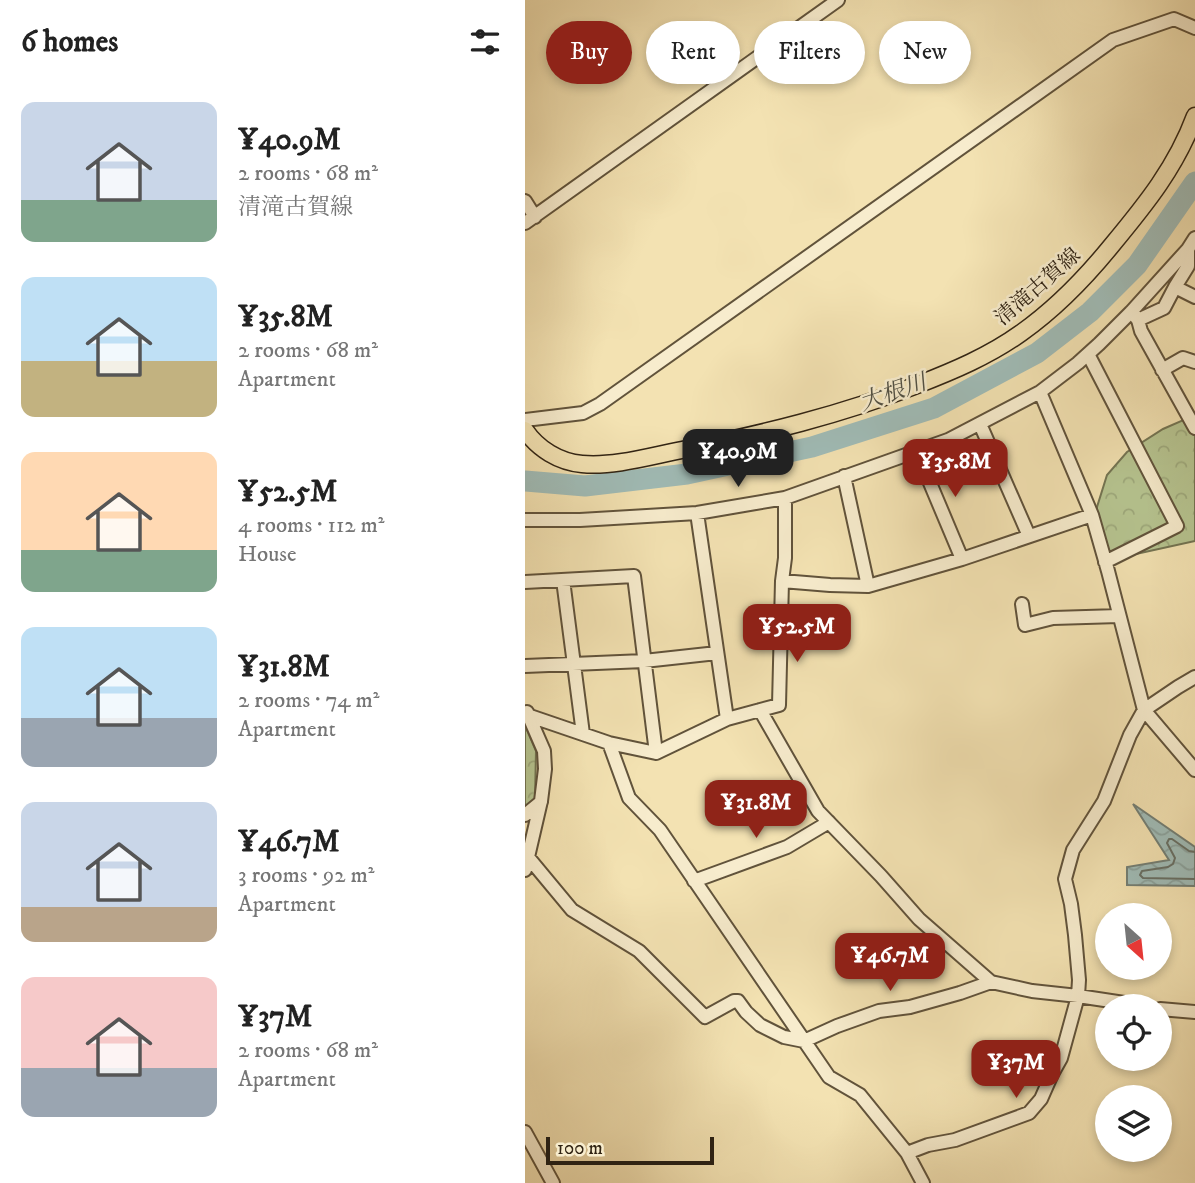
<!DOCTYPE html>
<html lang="en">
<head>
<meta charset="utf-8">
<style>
  body { margin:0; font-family:"IM FELL DW Pica","Noto Serif JP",serif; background:#f2f2f2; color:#222; height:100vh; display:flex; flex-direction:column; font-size:26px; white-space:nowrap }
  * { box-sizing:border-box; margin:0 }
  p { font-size:23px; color:#767676 }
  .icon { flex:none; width:38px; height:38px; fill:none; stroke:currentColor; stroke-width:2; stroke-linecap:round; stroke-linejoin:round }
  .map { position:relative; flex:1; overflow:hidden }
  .panel { display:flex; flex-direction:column; background:#fff; width:525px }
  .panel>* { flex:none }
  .hud { position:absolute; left:21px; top:21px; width:542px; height:63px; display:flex; gap:14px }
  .needle { width:46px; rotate:153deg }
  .fabs { position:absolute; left:570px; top:903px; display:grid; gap:14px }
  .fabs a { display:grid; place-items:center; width:77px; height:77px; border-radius:50%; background:#fff; box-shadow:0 4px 10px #0003; font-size:35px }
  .scale { position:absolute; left:21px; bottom:18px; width:168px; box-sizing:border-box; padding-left:7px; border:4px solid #302313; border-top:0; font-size:19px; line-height:24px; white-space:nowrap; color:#302313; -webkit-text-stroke:5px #f7eccd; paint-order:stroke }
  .price { position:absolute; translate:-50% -60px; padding:0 16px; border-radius:14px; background:#8f2418; color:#fff; font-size:23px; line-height:46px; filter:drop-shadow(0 2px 4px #0008) }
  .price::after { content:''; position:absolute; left:50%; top:42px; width:21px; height:16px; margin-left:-10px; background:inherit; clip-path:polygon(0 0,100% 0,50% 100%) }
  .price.active { background:#222; color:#fff }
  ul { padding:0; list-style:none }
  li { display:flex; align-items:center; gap:21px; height:175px; padding:0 21px }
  li span { display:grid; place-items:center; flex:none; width:196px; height:140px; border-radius:14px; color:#555 }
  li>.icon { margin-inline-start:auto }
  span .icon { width:84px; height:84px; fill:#fffc; stroke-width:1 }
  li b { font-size:30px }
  h2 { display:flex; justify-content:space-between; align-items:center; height:84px; padding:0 21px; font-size:30px }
  .tag { padding:0 24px; border-radius:32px; background:#fff; box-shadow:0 4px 10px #0003; font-size:24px; line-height:63px }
  .tag.active { background:#8f2418; color:#fff }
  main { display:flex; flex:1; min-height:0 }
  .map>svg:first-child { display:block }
  .forest { fill:url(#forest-crowns); stroke:#737452; stroke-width:2 }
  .water { fill:url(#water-waves); stroke:#737f75; stroke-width:2 }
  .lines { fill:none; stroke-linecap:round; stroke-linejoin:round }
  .shore { stroke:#687065; stroke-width:2 }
  .river { stroke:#a0bcb7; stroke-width:21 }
  .minor-casing { stroke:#61533b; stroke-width:16 }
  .major-casing { stroke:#302313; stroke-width:19 }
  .minor { stroke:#f7eccd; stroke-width:12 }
  .major { stroke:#f3e2b2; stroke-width:16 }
  .labels { text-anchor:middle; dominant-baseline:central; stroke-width:5; stroke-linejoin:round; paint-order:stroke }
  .street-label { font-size:21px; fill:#302313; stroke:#f7eccd }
  .water-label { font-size:23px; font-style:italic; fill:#525144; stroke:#f7eccd }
</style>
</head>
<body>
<main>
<section class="panel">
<h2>6 homes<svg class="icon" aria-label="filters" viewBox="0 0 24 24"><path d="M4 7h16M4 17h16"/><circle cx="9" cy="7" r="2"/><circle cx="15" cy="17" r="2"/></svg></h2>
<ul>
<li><span style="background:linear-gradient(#c9d6e8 70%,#7fa58c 0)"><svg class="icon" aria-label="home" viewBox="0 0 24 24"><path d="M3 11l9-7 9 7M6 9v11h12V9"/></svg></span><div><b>¥40.9M</b><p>2 rooms · 68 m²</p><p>清滝古賀線</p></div></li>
<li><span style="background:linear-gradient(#bfe0f5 60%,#c2b280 0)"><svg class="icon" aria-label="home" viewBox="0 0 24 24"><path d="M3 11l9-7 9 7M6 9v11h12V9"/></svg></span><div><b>¥35.8M</b><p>2 rooms · 68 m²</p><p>Apartment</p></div></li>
<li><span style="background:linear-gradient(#ffd9b3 70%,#7fa58c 0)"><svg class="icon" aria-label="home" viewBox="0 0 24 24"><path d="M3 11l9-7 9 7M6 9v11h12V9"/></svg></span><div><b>¥52.5M</b><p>4 rooms · 112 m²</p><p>House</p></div></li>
<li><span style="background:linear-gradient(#bfe0f5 65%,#9aa5b1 0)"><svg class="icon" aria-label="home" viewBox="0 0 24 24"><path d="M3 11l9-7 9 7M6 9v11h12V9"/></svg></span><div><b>¥31.8M</b><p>2 rooms · 74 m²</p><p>Apartment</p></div></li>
<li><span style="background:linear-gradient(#c9d6e8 75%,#b9a48a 0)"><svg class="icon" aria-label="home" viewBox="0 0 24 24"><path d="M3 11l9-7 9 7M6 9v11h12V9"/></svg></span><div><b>¥46.7M</b><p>3 rooms · 92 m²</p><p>Apartment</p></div></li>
<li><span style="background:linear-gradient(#f6c9c9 65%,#9aa5b1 0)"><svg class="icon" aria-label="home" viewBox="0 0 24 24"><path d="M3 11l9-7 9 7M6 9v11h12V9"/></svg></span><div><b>¥37M</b><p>2 rooms · 68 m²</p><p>Apartment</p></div></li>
</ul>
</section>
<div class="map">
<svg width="670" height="1183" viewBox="0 0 670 1183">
  <defs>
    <pattern id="forest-crowns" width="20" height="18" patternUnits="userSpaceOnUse" patternTransform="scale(1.75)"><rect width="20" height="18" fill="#b6c490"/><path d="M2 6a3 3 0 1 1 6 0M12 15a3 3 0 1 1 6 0" fill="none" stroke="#9da87b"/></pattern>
    <pattern id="water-waves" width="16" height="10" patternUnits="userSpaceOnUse" patternTransform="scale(1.75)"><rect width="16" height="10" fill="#a0bcb7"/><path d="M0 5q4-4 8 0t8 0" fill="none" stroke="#8aa19c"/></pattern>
  </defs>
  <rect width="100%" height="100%" fill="#f3e2b2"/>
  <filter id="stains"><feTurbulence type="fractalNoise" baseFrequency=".00286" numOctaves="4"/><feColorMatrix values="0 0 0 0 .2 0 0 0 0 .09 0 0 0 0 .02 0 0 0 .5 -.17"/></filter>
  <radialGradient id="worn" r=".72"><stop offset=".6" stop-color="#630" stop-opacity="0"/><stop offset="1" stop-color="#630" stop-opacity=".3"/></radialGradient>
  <path class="forest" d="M 670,415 L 670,541 L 602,556 L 581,553 L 570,528 L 572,507 L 582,475 L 602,452 L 638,429 Z
    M 0,729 L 2,730 L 11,751 L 10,799 L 0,808 Z"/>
  <path class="water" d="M 608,804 L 670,847 L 670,886 L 602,885 L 602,867 L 644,860 Z"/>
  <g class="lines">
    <path class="shore" d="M 670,852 L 664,851 L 647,839 L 644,839 L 642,843 L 650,858 L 648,864 L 643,867 L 617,871 L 615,875 L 618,878 L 670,879"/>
    <path class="river" d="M 0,481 L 60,486 L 162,474 L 287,447 L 409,408 L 512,353 L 565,312 L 612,265 L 670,182"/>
    <g class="minor-casing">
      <path id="minor" d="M 0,201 L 10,217
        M 0,223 L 313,0
        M 650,287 L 663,266 L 663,249
        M 609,315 L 613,320 L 639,308 L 650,287 L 670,297
        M 613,320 L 616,331 L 670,428
        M 563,354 L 652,526 L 580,562
        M 637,370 L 658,358 L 670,362
        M 515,392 L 567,515 L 583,571 L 619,710 L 670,770
        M 0,420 L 58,413 L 75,404 L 588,40 L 649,19 L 670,28
        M 455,424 L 504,536
        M 392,452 L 437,559
        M 319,476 L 343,586
        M 172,513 L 202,719
        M 0,520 L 55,520 L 172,513 L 260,498 L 423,440 L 515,392 L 553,363 L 574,344 L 606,312 L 663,249 L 670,238
        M 38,580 L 58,734
        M 257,581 L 305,585 L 343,586 L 437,559 L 567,515
        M 0,582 L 109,576 L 131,753
        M 497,604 L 500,625 L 528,618 L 594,616
        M 0,666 L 119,661 L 192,653
        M 235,710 L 293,811 L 356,876 L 394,919 L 466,982 L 507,991 L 553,996 L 619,1006
        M 5,716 L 84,743 L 131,753 L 202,719 L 254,705 L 257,581 L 260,558 L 260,498
        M 84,743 L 104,798 L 135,830 L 304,1077 L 335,1095 L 382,1153 L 398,1183
        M 0,815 L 16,802
        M 3,857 L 47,910 L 114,951 L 180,1017 L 209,1001 L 213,1001 L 221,1012 L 235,1025 L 259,1037 L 279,1041 L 312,1026 L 354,1011 L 385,1007 L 435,993 L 466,982
        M 0,870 L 16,801 L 20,769 L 19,751 L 2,712
        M 169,881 L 262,847 L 304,822
        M 635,1009 L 670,1012
        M 0,1132 L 28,1183
        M 382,1153 L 403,1145 L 430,1140 L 504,1113 L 516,1099 L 527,1074 L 536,1058 L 553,996 L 554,980 L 550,935 L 546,904 L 540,879 L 548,850 L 579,801 L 605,735 L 619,710 L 653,687 L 670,677"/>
    </g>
    <g class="major-casing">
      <path id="major" d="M 0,430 C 13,449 34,462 57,464 C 89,467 126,456 157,450 C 237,434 316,415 392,385 C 428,371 464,356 496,333 C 530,309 561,277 587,245 C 621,204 651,167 670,116"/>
    </g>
    <use href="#minor" class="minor"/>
    <use href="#major" class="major"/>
  </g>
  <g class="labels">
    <g class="street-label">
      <text transform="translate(513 287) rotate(-41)">清滝古賀線</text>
    </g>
    <g class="water-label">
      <text transform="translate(368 393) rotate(-19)">大根川</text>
    </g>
  </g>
  <rect width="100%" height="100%" filter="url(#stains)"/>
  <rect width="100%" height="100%" fill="url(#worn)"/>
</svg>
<div class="fabs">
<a><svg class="needle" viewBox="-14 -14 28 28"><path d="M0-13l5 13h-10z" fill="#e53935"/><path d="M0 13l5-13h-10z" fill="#767676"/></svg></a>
<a><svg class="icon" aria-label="locate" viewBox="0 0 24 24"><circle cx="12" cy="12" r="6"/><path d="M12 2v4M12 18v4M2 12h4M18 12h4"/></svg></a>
<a><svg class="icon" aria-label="layers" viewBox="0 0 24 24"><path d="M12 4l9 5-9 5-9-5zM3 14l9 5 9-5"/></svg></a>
</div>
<div class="scale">100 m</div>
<b class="price active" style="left:213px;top:489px">¥40.9M</b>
<b class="price" style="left:430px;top:499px">¥35.8M</b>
<b class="price" style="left:272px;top:664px">¥52.5M</b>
<b class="price" style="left:231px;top:840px">¥31.8M</b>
<b class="price" style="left:365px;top:993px">¥46.7M</b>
<b class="price" style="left:491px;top:1100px">¥37M</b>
<div class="hud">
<a class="tag active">Buy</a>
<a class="tag">Rent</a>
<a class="tag">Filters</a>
<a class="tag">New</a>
</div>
</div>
</main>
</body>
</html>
